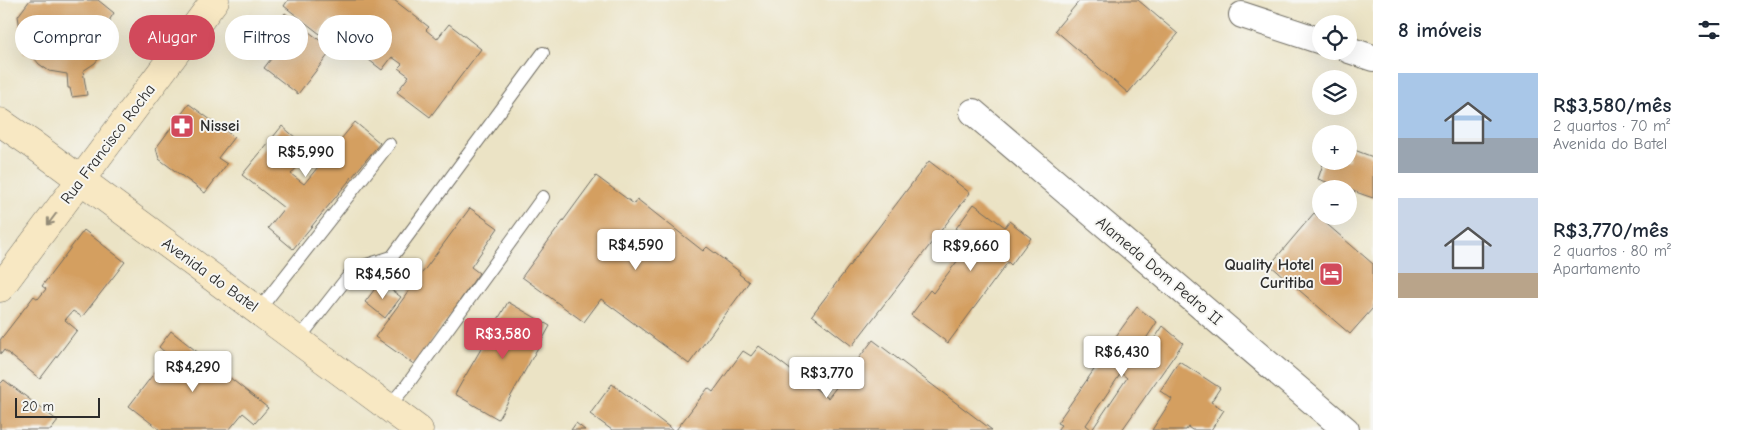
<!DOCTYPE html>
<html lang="pt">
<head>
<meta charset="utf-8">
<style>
  body { margin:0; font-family:"Comic Neue",sans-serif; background:#f2f2f3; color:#1f2937; height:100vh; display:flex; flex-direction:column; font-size:19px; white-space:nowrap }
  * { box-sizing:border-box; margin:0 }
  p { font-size:16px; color:#747a83 }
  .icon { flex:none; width:28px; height:28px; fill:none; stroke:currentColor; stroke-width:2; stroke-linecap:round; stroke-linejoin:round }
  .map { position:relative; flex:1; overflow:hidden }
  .details { display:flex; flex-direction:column; background:#fff; width:375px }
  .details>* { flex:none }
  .banner { position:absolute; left:15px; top:15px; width:475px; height:45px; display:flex; gap:10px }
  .controls { position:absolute; left:1312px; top:15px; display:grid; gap:10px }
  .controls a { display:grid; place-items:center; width:45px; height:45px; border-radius:50%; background:#fff; box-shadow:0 5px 20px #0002; font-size:25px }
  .scale { position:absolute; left:15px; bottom:12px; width:85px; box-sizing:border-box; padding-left:5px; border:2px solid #2b2b2b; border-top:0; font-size:14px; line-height:18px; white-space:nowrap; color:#2b2b2b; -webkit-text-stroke:4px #f6f6f2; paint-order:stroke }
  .price { position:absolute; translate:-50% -42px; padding:0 11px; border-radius:5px; background:#fff; color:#222; font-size:16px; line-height:32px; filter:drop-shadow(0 1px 2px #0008) }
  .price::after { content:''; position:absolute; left:50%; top:30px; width:15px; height:11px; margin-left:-8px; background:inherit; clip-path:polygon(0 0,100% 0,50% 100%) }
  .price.selected { background:#d1495b; color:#fff }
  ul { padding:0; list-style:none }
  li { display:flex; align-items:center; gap:15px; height:125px; padding:0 25px }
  li span { display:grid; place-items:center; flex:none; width:140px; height:100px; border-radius:0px; color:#555 }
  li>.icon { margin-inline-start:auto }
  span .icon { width:60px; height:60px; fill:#fffc; stroke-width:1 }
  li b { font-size:21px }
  h2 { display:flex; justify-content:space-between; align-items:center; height:60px; padding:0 25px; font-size:21px }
  .pill { padding:0 18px; border-radius:22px; background:#fff; box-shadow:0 5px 20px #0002; font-size:18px; line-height:45px }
  .pill.selected { background:#d1495b; color:#fff }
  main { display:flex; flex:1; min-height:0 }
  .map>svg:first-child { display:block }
  .building { fill:#d49f61; fill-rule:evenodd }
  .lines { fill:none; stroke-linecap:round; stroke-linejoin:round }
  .lane-casing { stroke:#6e6b61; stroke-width:14 }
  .street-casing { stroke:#6e6b61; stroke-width:28 }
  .secondary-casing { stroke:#6e6b61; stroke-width:29 }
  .lane { stroke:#fff; stroke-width:12 }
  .street { stroke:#fff; stroke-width:26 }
  .secondary { stroke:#f8e8c3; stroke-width:28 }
  .oneway { stroke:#928a77 }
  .labels { text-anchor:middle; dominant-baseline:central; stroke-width:4; stroke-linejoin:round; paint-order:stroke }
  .poi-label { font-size:16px; font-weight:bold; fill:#2b2b2b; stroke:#f6f6f2; text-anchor:start }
  .street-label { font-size:16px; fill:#2b2b2b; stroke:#f6f6f2 }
</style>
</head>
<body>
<main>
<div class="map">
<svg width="1373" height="430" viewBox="0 0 1373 430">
  <rect width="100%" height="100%" fill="#f6f6f2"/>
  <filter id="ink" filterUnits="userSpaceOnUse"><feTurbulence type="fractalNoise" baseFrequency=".02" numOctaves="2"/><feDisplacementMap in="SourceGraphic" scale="10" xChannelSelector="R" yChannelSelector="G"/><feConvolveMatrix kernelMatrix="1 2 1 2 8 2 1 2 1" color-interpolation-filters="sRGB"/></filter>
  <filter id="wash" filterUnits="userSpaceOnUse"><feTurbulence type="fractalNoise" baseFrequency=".0096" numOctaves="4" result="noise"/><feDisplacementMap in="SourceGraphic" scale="20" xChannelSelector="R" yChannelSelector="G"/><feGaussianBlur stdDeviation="1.12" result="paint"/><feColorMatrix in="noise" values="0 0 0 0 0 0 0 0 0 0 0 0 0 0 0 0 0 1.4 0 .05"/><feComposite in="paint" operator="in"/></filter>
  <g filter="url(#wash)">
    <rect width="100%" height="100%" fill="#ebe3c5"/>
    <g id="blocks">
      <path class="building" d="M 30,0 L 98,0 L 114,13 L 110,19 L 110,36 L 105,51 L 95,63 L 83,71 L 87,95 L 72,97 L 70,88 L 68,88 L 67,74 L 49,71 L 39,64 L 30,53 L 24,54 L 18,16 Z
        M 288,0 L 394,0 L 429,27 L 426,30 L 437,39 L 449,24 L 481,49 L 430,117 L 397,92 L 409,76 L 398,68 L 402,64 L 392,57 L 382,70 L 369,60 L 374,53 L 361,43 L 356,50 L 343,40 L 349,32 L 331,19 L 320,34 L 284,6 Z
        M 1080,0 L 1138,0 L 1178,34 L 1128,93 L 1055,30 Z
        M 285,13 L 332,50 L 298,94 L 264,68 L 274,55 L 261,45 Z
        M 189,104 L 234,137 L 218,158 L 227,164 L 205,193 L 159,159 L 156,148 Z
        M 355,122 L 380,143 L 293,249 L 268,228 L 284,208 L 242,175 L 282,126 L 311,151 L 291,174 L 304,184 Z
        M 1349,148 L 1373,157 L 1373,198 L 1318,179 L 1324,161 L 1349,161 Z
        M 929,161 L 970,193 L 852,346 L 812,315 Z
        M 596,176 L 634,204 L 637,199 L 703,251 L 707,247 L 740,272 L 739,274 L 749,282 L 689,364 L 601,299 L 584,322 L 522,277 Z
        M 974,204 L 1005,227 L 1009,221 L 1031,238 L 1011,265 L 1008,262 L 948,343 L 911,315 L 930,290 L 933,293 L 971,243 L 954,231 Z
        M 470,208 L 498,228 L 471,267 L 479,273 L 415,365 L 375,337 Z
        M 1314,213 L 1373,264 L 1373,308 L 1350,334 L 1270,265 Z
        M 84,230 L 125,262 L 82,317 L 73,311 L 65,320 L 77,330 L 40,379 L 4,350 L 1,354 L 0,352 L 0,340 L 34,296 L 38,299 L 46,289 L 42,286 Z
        M 380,282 L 401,297 L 385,318 L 365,302 Z
        M 508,302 L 550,326 L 498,419 L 455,394 Z
        M 1137,307 L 1157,322 L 1139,349 L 1145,353 L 1163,326 L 1183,343 L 1122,430 L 1057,430 L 1061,425 L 1057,423 L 1107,351 L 1110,353 L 1115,346 L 1111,343 ZM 1121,373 L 1127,378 L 1092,430 L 1086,425 Z
        M 171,331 L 268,408 L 255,423 L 243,413 L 229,430 L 160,430 L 129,406 L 168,355 L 159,347 Z
        M 873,340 L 992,430 L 676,430 L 708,388 L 713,392 L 743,351 L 751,356 L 759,346 L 828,398 Z
        M 1179,361 L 1220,388 L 1211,402 L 1224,410 L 1211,430 L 1192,430 L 1188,427 L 1186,430 L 1152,430 L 1172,399 L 1160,391 Z
        M 4,380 L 58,421 L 51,430 L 0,430 L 0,384 Z
        M 612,384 L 673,430 L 612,430 L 590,414 Z
        M 576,423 L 585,430 L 571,430 Z"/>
    </g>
  </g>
  <g filter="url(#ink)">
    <use href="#blocks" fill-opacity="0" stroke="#6e6b61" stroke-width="1"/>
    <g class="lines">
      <g class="lane-casing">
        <path id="lane" d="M 258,311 L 389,144
          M 298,340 L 354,269 L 392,257 L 543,53
          M 388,407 L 407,385 L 543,197"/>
      </g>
      <g class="street-casing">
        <path id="street" d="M 1242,15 L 1321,41
          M 1349,50 L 1373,58
          M 973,112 L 1346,430"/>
      </g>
      <g class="secondary-casing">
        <path id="secondary" d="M 0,122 L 35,146 L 419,430
          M 0,288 L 215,0"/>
      </g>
      <use href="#lane" class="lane"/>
      <use href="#street" class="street"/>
      <use href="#secondary" class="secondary"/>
    </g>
    <defs><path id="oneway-shaft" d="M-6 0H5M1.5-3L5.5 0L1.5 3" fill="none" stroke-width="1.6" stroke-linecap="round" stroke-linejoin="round" transform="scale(1.25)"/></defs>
    <use class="oneway" href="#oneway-shaft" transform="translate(52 219) rotate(127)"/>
  </g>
  <defs>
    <g id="pharmacy-square" transform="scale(1.25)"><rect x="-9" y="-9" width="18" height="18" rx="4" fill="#d1495b" stroke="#f6f6f2"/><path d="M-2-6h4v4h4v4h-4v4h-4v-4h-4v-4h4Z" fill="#fff"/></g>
    <g id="hotel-square" transform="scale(1.25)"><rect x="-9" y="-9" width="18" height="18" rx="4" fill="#d1495b" stroke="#f6f6f2"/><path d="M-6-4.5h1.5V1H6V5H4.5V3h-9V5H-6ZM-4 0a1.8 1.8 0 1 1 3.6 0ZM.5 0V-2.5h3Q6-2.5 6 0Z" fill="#fff"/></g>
  </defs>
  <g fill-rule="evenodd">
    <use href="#pharmacy-square" x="182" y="126"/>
    <use href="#hotel-square" x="1331" y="274"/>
  </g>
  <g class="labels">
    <g class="poi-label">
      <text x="200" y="126">Nissei</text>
      <text x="1314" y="265" text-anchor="end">Quality Hotel<tspan x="1314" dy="18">Curitiba</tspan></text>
    </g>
    <g class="street-label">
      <text transform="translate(108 144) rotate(-53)">Rua Francisco Rocha</text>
      <text transform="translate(1159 271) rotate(40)">Alameda Dom Pedro II</text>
      <text transform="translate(210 275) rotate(36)">Avenida do Batel</text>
    </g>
  </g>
</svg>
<div class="controls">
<a><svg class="icon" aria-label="locate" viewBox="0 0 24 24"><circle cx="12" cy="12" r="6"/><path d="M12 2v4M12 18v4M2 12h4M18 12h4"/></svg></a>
<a><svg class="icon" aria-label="layers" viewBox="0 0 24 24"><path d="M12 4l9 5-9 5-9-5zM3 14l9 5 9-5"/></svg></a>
<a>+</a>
<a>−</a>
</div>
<div class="scale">20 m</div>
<b class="price" style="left:306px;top:178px">R$5,990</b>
<b class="price" style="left:636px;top:271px">R$4,590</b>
<b class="price" style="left:971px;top:272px">R$9,660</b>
<b class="price" style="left:383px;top:300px">R$4,560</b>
<b class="price selected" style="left:503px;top:360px">R$3,580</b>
<b class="price" style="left:1122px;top:378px">R$6,430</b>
<b class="price" style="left:193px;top:393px">R$4,290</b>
<b class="price" style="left:827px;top:399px">R$3,770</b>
<div class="banner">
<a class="pill">Comprar</a>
<a class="pill selected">Alugar</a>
<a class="pill">Filtros</a>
<a class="pill">Novo</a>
</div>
</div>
<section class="details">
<h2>8 imóveis<svg class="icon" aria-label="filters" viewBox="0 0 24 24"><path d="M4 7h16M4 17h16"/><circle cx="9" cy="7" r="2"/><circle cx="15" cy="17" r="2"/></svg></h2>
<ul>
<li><span style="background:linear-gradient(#a9c7e8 65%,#9aa5b1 0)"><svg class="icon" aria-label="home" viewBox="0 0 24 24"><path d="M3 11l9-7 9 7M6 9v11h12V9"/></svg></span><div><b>R$3,580/mês</b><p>2 quartos · 70 m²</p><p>Avenida do Batel</p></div></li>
<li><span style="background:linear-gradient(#c9d6e8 75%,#b9a48a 0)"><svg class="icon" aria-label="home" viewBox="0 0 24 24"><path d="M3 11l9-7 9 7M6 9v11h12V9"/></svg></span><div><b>R$3,770/mês</b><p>2 quartos · 80 m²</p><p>Apartamento</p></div></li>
</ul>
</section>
</main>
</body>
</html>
